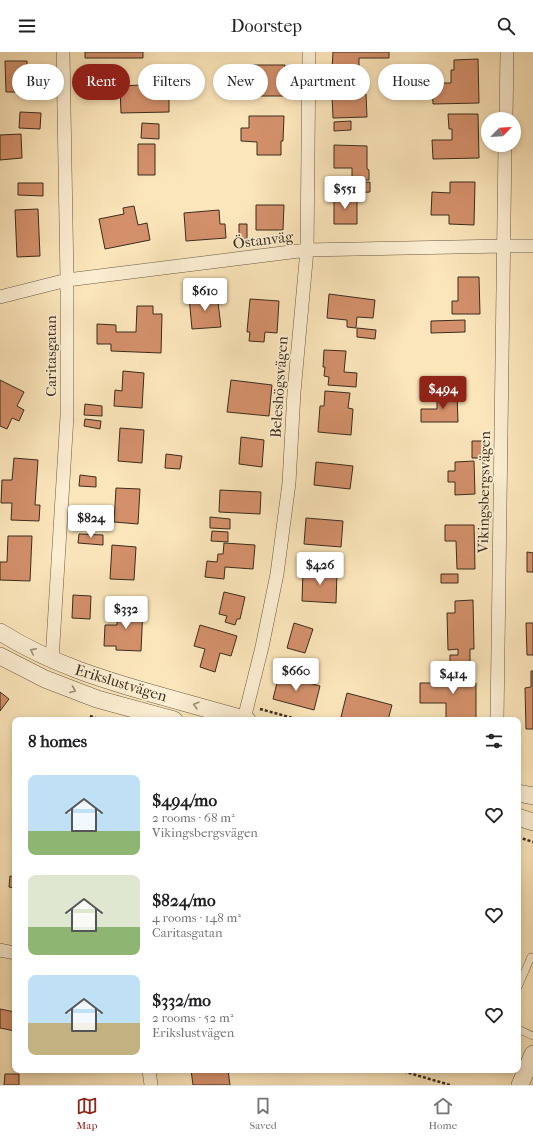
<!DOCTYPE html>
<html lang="en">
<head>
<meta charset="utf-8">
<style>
  body { margin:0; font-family:"IM FELL French Canon",serif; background:#f2f2f2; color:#202124; height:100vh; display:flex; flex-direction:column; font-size:15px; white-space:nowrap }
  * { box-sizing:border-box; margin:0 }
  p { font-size:13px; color:#757577 }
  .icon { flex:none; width:22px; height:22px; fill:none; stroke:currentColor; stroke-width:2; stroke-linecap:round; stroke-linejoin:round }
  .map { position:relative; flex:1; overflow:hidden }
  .sheet { position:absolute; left:12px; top:665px; width:509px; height:356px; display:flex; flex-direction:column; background:#fff; border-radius:8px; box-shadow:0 2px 6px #0003 }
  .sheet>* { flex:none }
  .banner { position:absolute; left:12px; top:12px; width:509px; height:36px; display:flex; gap:8px }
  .needle { width:26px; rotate:65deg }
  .tools { position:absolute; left:481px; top:60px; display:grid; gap:8px }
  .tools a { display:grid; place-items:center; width:40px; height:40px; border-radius:50%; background:#fff; box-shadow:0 2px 6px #0003; font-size:20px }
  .price { position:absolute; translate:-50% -34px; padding:0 9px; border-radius:4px; background:#fff; color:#222; font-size:13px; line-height:26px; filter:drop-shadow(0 1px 2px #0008) }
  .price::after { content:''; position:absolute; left:50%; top:24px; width:12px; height:9px; margin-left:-6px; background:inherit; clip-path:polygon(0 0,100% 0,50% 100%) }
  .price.selected { background:#8f2418; color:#fff }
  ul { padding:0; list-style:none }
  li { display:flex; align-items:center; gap:12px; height:100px; padding:0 16px }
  li span { display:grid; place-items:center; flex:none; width:112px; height:80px; border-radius:8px; color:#555 }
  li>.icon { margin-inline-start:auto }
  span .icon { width:48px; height:48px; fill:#fffc; stroke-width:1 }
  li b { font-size:17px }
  h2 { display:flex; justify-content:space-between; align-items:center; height:48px; padding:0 16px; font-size:17px }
  .tag { padding:0 14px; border-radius:18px; background:#fff; box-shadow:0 2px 6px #0003; font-size:14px; line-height:36px }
  .tag.selected { background:#8f2418; color:#fff }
  header { display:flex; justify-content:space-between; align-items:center; height:52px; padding:0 16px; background:#fff; font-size:18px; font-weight:600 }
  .tab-bar { display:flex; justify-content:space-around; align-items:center; height:56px; border-top:1px solid #e0e0e0; background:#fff; font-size:11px; color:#757577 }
  .tab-bar a { display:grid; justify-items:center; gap:2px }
  .tab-bar .selected { color:#8f2418 }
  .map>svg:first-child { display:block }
  .building { fill:#d3906b; stroke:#3a2d1c }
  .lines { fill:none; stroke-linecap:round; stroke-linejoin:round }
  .service-casing { stroke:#6a5b44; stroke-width:8 }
  .minor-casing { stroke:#6a5b44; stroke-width:14 }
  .tertiary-casing { stroke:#6a5b44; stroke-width:18 }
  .path { stroke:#3a2d1c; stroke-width:2.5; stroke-dasharray:3 2; stroke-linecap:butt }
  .service { stroke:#fceed2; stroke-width:7 }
  .minor { stroke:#fceed2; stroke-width:13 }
  .tertiary { stroke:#fceed2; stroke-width:17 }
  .oneway { stroke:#9b8e77 }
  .labels { text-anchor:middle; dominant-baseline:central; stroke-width:3.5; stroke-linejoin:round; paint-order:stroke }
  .street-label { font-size:15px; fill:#3a2d1c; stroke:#fceed2 }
</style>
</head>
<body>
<header><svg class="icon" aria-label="menu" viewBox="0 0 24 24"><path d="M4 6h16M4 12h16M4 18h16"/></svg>Doorstep<svg class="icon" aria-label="search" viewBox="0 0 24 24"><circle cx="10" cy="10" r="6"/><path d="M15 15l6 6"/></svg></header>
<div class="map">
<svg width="533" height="1033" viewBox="0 0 533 1033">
  <rect width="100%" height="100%" fill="#fbe5ba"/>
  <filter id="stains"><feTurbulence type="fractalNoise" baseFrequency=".005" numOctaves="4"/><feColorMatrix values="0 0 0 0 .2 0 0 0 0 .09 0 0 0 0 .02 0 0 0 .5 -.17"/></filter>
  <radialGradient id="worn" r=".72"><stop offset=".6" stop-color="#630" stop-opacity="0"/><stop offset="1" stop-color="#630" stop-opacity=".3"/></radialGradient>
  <path class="building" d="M 85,0 L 143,0 L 143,6 L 85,6 Z
    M 333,0 L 389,0 L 389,6 L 359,6 L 359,18 L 332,17 Z
    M 478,7 L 479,51 L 433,52 L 432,31 L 451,31 L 451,18 L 454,18 L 454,8 Z
    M 5,9 L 27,9 L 27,40 L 6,40 Z
    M 250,13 L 285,13 L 285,44 L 250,44 Z
    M 112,15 L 113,32 L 85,33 L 85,16 Z
    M 335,20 L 354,20 L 354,29 L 335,29 Z
    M 160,26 L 160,44 L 169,44 L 169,60 L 121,61 L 120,34 L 141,33 L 141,27 Z
    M 366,42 L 367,65 L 333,66 L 332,43 Z
    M 20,60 L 41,61 L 40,77 L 19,76 Z
    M 448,62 L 478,62 L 479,106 L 433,107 L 432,88 L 452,88 L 452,77 L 449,77 Z
    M 249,64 L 284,64 L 283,89 L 281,89 L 281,103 L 257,103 L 257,90 L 241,89 L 241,76 L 249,76 Z
    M 351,69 L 351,78 L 334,79 L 334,70 Z
    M 142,71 L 159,72 L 159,87 L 141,86 Z
    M 21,82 L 22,106 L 0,108 L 0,83 Z
    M 138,92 L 155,92 L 155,123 L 138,123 Z
    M 334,93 L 367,94 L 367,117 L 369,118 L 369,128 L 352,128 L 352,116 L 334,116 Z
    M 370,130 L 370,140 L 354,141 L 354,131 Z
    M 450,130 L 475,130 L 474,173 L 449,172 L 449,163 L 431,163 L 432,140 L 450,141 Z
    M 18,131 L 43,131 L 43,144 L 18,143 Z
    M 334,144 L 357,145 L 357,172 L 334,172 Z
    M 256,153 L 284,153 L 283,178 L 256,178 Z
    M 134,154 L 138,173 L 147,171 L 150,188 L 105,197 L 99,167 L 124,162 L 123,156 Z
    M 38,157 L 40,204 L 17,205 L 15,158 Z
    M 219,158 L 220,172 L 225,172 L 226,186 L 186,189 L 184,161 Z
    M 239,172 L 247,172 L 247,187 L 239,187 Z
    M 458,225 L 479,225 L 480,262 L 452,262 L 452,249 L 458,249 Z
    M 217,242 L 221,275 L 192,277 L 189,245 Z
    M 329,242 L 375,248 L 373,266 L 357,265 L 356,276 L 347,275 L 347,268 L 327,266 Z
    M 250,247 L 279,249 L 277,281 L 265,280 L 264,290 L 249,289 L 250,280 L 247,280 Z
    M 137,254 L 153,254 L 153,262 L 162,262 L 161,301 L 111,299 L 111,292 L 97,292 L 97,272 L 116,273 L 116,280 L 136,280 Z
    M 465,268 L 465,280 L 431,281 L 431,269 Z
    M 357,276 L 376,278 L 375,287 L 357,285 Z
    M 324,298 L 346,299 L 344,320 L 357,321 L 356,335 L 328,333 L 329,325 L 324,324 L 325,315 L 323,315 Z
    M 123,319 L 144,321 L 142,356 L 114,354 L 115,338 L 122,339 Z
    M 0,328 L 24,340 L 17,354 L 24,358 L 19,369 L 12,366 L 7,377 L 0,374 Z
    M 231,328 L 272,333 L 269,364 L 227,360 Z
    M 325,339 L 350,341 L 348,356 L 353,357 L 351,383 L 318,380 L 320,354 L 324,354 Z
    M 437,341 L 457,341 L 458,370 L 421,370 L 421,357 L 437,357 Z
    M 85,352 L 102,354 L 102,364 L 84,363 Z
    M 85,367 L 101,369 L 100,377 L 84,374 Z
    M 120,376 L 144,378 L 142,411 L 118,409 Z
    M 241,385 L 264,388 L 262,415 L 239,412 Z
    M 472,389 L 484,389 L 484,406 L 472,406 Z
    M 166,402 L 182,404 L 180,417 L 165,416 Z
    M 14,406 L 38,408 L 35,453 L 40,453 L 39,469 L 11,468 L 12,451 L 1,451 L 2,428 L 12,428 Z
    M 474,409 L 475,442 L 455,443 L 455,430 L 448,430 L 448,419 L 455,419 L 455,410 Z
    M 316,410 L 353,414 L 350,437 L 314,433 Z
    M 80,423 L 96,425 L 96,435 L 79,434 Z
    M 116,436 L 140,437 L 138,472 L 114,470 Z
    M 220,438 L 261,440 L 260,462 L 219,460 Z
    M 210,465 L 230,467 L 230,477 L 210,476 Z
    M 306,466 L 343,469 L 341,495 L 304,492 Z
    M 445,473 L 474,473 L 475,517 L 457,517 L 456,489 L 445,489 Z
    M 212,479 L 228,480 L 228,490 L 211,489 Z
    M 79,482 L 103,483 L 103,493 L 78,491 Z
    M 8,484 L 32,484 L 30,529 L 0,528 L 0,510 L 7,510 Z
    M 224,491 L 255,493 L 253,517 L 225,515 L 224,527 L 205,525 L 207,509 L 217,510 L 218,502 L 223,502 Z
    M 112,493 L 136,495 L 134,528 L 110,527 Z
    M 527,500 L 533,501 L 533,520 L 527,520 Z
    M 303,518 L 337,520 L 336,551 L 302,549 Z
    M 441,522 L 458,522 L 458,531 L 441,531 Z
    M 224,540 L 245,545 L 240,567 L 237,567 L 235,573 L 225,570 L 227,564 L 219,562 Z
    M 73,543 L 91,544 L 90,567 L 72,566 Z
    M 473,548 L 474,597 L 470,597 L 470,614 L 450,614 L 450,603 L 458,603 L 458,597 L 448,598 L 447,561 L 455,561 L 455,549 Z
    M 118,554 L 143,555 L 141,599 L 116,598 L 116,594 L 104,594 L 105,573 L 117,573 Z
    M 294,571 L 313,577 L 305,601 L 287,596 Z
    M 526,571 L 533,571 L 533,603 L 527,603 Z
    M 200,573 L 237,584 L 231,604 L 220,601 L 215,620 L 200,615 L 205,597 L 194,594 Z
    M 449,616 L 469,616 L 469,631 L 476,631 L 476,668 L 446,668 L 446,651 L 420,651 L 420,631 L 449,631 Z
    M 531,619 L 533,619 L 533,677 L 526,677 L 525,636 L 531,635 Z
    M 279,623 L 320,634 L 314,658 L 273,647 Z
    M 0,640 L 9,647 L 0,659 Z
    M 347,641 L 392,653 L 388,668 L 353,668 L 341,665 Z
    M 10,824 L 15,825 L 15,844 L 13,844 L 14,836 L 9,835 Z
    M 0,957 L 15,960 L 15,979 L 0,976 Z
    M 191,1018 L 228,1018 L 230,1033 L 193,1033 Z
    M 5,1022 L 19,1022 L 19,1033 L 4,1033 Z"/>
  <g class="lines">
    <g class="service-casing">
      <path id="service" d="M 518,935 L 531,905 L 533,906
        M 518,977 L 533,984"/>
    </g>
    <g class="minor-casing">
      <path id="minor" d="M 506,67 L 507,0
        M 0,245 L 67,228 L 307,198 L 504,194 L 533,194
        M 52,608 L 67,364 L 67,228 L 63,0
        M 244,667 L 262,595 L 277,522 L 289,431 L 294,340 L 307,198 L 309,0
        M 497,668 L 505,93
        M 0,898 L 15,901
        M 149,1018 L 151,1033"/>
    </g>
    <g class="tertiary-casing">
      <path id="tertiary" d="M 0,580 C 51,612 104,628 161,644 C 190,652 218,660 247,668
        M 0,604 L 45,627 L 97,647 L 174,668
        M 518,741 L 533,744
        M 518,765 L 533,770
        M 520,1033 L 533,1002"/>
    </g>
    <path class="path" d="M 260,657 L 300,668
      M 90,664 L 101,668
      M 518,785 L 533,790
      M 399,1018 L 450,1033"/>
    <use href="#service" class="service"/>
    <use href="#minor" class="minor"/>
    <use href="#tertiary" class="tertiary"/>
  </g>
  <defs><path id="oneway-chevron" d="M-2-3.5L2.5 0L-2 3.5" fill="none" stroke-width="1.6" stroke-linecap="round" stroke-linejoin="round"/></defs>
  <g class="oneway">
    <use href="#oneway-chevron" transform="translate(33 599) rotate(-154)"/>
    <use href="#oneway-chevron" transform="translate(73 638) rotate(22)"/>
    <use href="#oneway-chevron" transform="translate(196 653) rotate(-164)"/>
  </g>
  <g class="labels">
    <g class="street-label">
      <text transform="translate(263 188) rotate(-7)">Östanväg</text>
      <text transform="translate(51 304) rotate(-90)">Caritasgatan</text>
      <text transform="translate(279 335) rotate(-86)">Beleshögsvägen</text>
      <text transform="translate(484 440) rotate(-89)">Vikingsbergsvägen</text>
      <text transform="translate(121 631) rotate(17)">Erikslustvägen</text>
    </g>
  </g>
  <rect width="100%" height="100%" filter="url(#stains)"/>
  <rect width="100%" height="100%" fill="url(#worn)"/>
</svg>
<div class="tools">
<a><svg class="needle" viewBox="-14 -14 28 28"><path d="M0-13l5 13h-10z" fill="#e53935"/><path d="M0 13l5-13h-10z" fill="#757577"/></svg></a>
</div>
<b class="price" style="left:345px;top:158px">$551</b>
<b class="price" style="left:205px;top:260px">$610</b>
<b class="price selected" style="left:443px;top:358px">$494</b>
<b class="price" style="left:91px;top:487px">$824</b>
<b class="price" style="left:320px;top:534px">$426</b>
<b class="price" style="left:126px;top:578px">$332</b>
<b class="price" style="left:296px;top:640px">$660</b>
<b class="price" style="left:453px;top:643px">$414</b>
<div class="banner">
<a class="tag">Buy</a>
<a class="tag selected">Rent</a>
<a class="tag">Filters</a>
<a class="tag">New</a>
<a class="tag">Apartment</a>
<a class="tag">House</a>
</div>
<section class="sheet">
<h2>8 homes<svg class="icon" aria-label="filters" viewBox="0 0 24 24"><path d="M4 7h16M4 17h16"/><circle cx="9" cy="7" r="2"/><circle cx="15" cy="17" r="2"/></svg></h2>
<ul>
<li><span style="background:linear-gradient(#bfe0f5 70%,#8fb573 0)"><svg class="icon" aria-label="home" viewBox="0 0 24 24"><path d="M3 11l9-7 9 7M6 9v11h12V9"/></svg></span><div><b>$494/mo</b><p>2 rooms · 68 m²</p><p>Vikingsbergsvägen</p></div><svg class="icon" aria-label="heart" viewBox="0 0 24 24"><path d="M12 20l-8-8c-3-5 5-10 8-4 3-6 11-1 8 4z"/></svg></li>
<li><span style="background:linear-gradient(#dfe7d0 65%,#8fb573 0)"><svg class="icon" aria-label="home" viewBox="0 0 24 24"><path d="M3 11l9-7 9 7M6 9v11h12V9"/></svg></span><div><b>$824/mo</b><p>4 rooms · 148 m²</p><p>Caritasgatan</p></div><svg class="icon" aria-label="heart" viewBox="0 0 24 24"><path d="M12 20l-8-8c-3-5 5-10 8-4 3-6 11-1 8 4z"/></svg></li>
<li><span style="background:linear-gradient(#bfe0f5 60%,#c2b280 0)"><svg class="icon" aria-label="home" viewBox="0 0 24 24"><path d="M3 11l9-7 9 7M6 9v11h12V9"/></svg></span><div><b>$332/mo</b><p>2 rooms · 52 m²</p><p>Erikslustvägen</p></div><svg class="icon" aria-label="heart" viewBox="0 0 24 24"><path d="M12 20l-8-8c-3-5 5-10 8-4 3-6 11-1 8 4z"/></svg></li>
</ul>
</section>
</div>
<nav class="tab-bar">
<a class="selected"><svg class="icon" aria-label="map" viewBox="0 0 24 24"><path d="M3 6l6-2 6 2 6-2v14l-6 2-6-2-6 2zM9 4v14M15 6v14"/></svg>Map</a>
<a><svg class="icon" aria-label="saved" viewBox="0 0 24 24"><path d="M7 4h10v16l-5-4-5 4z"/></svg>Saved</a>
<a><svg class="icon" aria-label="home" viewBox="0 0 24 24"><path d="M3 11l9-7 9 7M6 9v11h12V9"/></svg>Home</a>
</nav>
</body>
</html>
